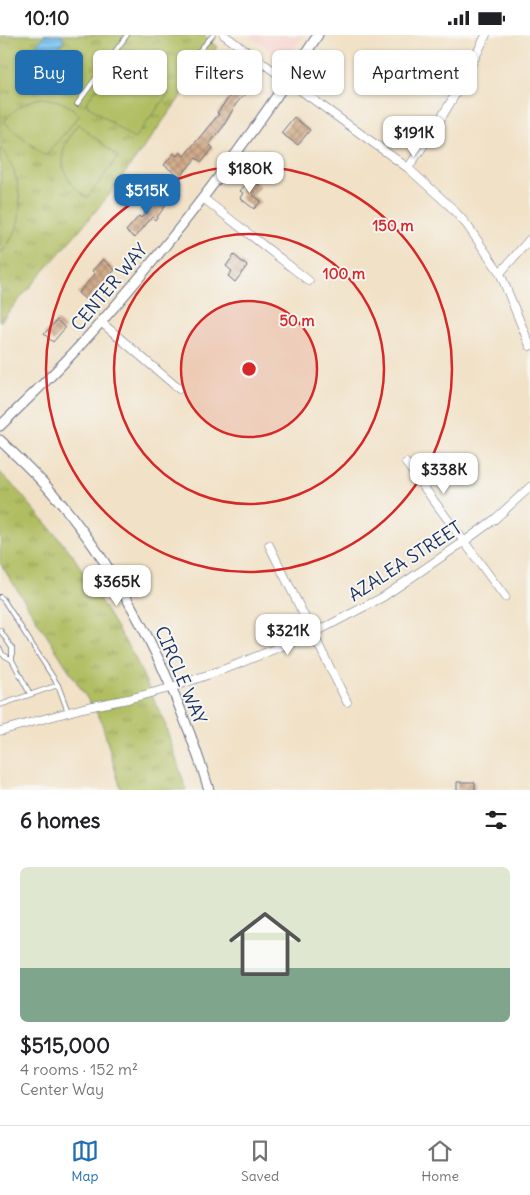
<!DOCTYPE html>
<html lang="en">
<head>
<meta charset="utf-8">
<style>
  body { margin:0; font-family:Delius,sans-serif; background:#f6f6f6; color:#202124; height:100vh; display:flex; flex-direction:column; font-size:19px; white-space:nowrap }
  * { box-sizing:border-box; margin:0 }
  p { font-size:16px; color:#757577 }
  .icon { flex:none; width:28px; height:28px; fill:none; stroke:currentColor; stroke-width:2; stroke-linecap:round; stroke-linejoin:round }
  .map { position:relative; height:755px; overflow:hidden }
  .drawer { display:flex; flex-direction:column; background:#fff; flex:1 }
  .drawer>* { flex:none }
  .hud { position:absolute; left:15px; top:15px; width:500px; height:45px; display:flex; gap:10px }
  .price { position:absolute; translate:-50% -42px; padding:0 11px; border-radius:10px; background:#fff; color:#222; font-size:16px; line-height:32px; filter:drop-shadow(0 1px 2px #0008) }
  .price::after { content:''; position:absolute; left:50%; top:30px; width:15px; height:11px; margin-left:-8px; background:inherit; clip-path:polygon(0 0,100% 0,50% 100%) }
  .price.selected { background:#1f6fb2; color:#fff }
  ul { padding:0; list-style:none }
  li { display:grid; align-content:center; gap:10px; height:265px; padding:0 20px }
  li span { display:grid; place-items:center; height:155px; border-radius:8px; color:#555 }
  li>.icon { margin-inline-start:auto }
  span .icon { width:90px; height:90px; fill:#fffc; stroke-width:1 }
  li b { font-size:21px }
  h2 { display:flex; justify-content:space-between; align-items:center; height:60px; padding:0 20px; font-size:21px }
  .pill { padding:0 18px; border-radius:8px; background:#fff; box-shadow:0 1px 4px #0004; font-size:18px; line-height:45px }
  .pill.selected { background:#1f6fb2; color:#fff }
  .status { display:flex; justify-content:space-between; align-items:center; height:35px; padding:0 25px; background:#fff; direction:ltr }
  .status svg { height:14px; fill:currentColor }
  .tab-bar { display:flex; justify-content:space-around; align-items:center; height:70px; border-top:1px solid #e0e0e0; background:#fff; font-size:14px; color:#757577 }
  .tab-bar a { display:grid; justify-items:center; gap:2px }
  .tab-bar .selected { color:#1f6fb2 }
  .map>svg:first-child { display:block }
  .built { fill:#f7d0ca }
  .park { fill:url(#park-tufts); stroke:#66765f }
  .garden { fill:#b0bd60; stroke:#66765f }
  .water { fill:url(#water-rules); stroke:#4878a6 }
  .building { fill:url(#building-cross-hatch) }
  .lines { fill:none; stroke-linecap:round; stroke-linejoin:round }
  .service-casing { stroke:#666d82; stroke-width:5.5 }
  .minor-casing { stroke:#666d82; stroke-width:9 }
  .tertiary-casing { stroke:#666d82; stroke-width:11 }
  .service { stroke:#fff; stroke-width:4 }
  .minor { stroke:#fff; stroke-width:8 }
  .tertiary { stroke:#fff; stroke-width:9 }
  .ring { fill:none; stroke:#d62828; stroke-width:2.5 }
  .labels { text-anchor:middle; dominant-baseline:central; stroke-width:4; stroke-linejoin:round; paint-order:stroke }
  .street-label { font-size:18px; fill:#1b2f5e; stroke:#f6f6f2 }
  .centre { fill:#d62828; stroke:#f6f6f2; stroke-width:2.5 }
  .ring-label { font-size:15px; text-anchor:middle; font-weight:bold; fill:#d62828; stroke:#f6f6f2; stroke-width:4; stroke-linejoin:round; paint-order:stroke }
</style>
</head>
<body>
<div class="status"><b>10:10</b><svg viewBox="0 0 49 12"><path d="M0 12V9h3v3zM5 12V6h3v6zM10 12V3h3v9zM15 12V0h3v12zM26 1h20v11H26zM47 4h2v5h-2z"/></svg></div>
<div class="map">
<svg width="530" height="755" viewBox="0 0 530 755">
  <defs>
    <pattern id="park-tufts" width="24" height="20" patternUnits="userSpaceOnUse" patternTransform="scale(1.25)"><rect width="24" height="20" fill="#b0bd60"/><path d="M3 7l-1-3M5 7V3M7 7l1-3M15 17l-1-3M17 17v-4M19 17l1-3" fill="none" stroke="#8e9a52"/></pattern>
    <pattern id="water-rules" width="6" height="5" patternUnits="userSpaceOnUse" patternTransform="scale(1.25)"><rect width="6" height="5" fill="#75c1ef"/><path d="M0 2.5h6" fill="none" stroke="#5f9dc5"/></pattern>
    <pattern id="building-cross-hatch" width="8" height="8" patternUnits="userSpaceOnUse" patternTransform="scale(1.25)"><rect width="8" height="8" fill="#d2ac8a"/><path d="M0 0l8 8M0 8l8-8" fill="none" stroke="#aa8c74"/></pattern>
  </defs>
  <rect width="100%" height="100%" fill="#f6f6f2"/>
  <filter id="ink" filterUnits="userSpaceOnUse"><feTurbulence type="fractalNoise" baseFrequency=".02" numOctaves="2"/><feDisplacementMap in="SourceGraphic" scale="10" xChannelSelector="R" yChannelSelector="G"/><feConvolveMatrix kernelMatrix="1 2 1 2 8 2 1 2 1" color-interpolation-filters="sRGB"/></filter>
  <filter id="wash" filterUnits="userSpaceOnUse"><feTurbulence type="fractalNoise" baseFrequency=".0096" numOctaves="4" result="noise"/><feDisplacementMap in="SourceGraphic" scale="20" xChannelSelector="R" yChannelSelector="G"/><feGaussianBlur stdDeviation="1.12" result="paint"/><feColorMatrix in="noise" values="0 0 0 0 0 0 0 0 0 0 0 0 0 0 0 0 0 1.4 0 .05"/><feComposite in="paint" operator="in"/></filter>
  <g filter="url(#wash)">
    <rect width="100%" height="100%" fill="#f1e1c6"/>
    <path class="built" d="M 248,0 L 303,0 L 286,27 Z"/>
    <path class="park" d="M 3,0 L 204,0 L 217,12 L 106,164 L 0,287 L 0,3 Z
      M 0,437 L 20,458 L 72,519 L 135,623 L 165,689 L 186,755 L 121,755 L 101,685 L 0,528 Z"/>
    <path class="garden" d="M 132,39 C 148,41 158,47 169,58 L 134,104 L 86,69 C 98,48 108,42 132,39 Z
      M 40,63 C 57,64 67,68 80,80 L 45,121 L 4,87 C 14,74 23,68 40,63 Z
      M 78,89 L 118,122 L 87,163 C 58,142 55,116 78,89 Z
      M 0,113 C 3,116 7,121 9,125 C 19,143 24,178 15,197 C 11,205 6,212 0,219 Z"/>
    <path class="water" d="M 45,0 L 60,0 L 65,4 L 45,28 L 31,16 Z"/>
    <g id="blocks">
      <path class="building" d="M 241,43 L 251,52 L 236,69 L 223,92 L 209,109 L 213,113 L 202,127 L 196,123 L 180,142 L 164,130 L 174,118 L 177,121 L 180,117 L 184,121 L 219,79 L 217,78 L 233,57 L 231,55 Z
        M 294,82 L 310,95 L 298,110 L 281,98 Z
        M 251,143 L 260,151 L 253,160 L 261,166 L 254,174 L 240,163 L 243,158 L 240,156 Z
        M 153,160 L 166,170 L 155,185 L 152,182 L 135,203 L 126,196 L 139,181 L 141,183 L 150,171 L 146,168 Z
        M 234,220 L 247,231 L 235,247 L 228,241 L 232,236 L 226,231 Z
        M 103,224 L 115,235 L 87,266 L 78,258 L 95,239 L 92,236 Z
        M 57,285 L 65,293 L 53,307 L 44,299 Z
        M 457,747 L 475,747 L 475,755 L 457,755 Z"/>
    </g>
  </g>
  <g filter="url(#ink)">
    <use href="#blocks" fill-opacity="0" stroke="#666d82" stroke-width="1"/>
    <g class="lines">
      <g class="service-casing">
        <path id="service" d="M 199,16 L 213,0
          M 77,69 L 127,0
          M 0,562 L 3,564 L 58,650 L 0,670
          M 0,595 L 12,613 L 12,625 L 30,659
          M 0,614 L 2,619 L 12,625
          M 58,650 L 68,677"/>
      </g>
      <g class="minor-casing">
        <path id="minor" d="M 224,0 L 408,133 L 451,172 L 467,190 L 500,238 L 530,311
          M 408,133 C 440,88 463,49 486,0
          M 203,163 L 309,246
          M 500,238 L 530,204
          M 101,287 L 179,354
          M 406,428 L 505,562
          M 269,510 L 347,667
          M 0,696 L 83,673 L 128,664 L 170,653 L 233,631 L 314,598 L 383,562 L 465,506 L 495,484 L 530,452"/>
      </g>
      <g class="tertiary-casing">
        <path id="tertiary" d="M 0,391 C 25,367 51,342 75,316 C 165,218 245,111 318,0
          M 0,405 C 16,421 33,436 48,453 C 123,538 176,647 209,755"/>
      </g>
      <use href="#service" class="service"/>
      <use href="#minor" class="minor"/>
      <use href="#tertiary" class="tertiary"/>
    </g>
  </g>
  <circle cx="249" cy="334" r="68" fill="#d62828" fill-opacity=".12"/>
  <g class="ring">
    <circle cx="249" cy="334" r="68"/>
    <circle cx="249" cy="334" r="135"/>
    <circle cx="249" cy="334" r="203"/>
  </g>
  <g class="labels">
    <g class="street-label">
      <text transform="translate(109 252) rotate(-50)">CENTER WAY</text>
      <text transform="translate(405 526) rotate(-33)">AZALEA STREET</text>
      <text transform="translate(181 640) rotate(67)">CIRCLE WAY</text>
    </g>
  </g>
  <circle cx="249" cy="334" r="8" class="centre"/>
  <g class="ring-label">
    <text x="393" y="196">150 m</text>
    <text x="344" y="244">100 m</text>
    <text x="297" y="291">50 m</text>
  </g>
</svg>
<b class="price" style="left:414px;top:123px">$191K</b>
<b class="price" style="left:250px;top:159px">$180K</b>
<b class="price selected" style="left:147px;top:181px">$515K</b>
<b class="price" style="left:444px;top:460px">$338K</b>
<b class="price" style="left:117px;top:572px">$365K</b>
<b class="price" style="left:288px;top:621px">$321K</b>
<div class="hud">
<a class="pill selected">Buy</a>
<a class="pill">Rent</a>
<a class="pill">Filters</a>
<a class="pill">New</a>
<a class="pill">Apartment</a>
</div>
</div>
<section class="drawer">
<h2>6 homes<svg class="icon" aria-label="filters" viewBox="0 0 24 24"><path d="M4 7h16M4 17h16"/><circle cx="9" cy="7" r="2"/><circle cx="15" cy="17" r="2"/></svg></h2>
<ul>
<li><span style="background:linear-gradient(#dfe7d0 65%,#7fa58c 0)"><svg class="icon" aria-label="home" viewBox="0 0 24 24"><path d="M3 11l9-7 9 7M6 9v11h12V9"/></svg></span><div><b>$515,000</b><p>4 rooms · 152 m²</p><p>Center Way</p></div></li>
</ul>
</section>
<nav class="tab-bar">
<a class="selected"><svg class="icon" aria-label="map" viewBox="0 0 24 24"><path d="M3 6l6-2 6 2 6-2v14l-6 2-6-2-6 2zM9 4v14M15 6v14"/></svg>Map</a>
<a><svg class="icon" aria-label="saved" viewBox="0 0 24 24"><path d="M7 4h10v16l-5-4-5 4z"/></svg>Saved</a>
<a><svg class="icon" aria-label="home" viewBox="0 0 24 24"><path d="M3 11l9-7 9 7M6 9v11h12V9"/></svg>Home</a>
</nav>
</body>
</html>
